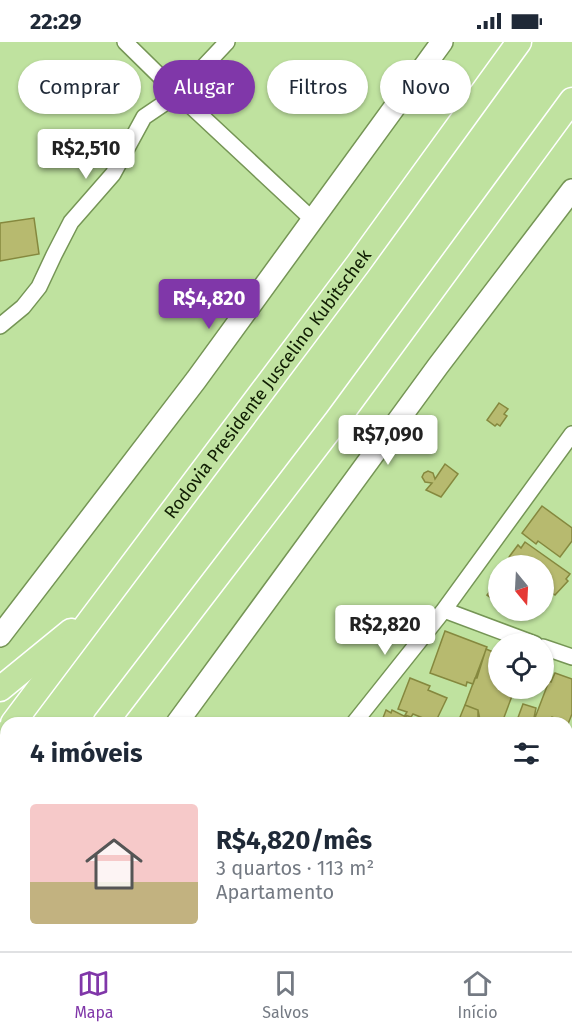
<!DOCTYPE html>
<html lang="pt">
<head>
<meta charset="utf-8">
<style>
  body { margin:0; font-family:"Fira Sans",sans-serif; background:#f6f6f7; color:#1f2937; height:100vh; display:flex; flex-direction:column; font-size:22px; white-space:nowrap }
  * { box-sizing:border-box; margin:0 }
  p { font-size:20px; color:#747a83 }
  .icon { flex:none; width:33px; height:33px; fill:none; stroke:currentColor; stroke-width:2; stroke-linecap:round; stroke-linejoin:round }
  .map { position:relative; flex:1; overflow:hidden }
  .details { position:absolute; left:0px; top:675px; width:573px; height:234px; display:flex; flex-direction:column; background:#fff; border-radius:18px 18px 0 0; box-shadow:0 2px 4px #0004 }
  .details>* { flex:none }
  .top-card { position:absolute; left:18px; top:18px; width:537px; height:54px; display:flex; gap:12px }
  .needle { width:39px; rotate:162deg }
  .buttons { position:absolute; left:488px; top:513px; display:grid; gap:12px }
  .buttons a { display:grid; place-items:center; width:66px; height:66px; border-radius:50%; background:#fff; box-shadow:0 2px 4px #0004; font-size:30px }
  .price { position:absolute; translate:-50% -51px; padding:0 14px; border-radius:6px; background:#fff; color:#222; font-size:20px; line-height:39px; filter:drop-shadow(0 2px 3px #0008) }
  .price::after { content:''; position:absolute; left:50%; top:36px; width:18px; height:14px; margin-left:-9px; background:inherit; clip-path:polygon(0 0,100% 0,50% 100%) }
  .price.selected { background:#8037a9; color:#fff }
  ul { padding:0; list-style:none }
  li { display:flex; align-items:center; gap:18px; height:150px; padding:0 30px }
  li+li { border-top:2px solid #e0e1e3 }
  li span { display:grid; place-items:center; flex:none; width:168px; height:120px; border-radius:6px; color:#555 }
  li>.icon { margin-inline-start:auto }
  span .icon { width:72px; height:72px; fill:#fffc; stroke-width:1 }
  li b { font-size:26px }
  h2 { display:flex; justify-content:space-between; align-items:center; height:72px; padding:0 30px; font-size:26px }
  .pill { padding:0 21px; border-radius:27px; background:#fff; box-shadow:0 2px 4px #0004; font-size:21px; line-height:54px }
  .pill.selected { background:#8037a9; color:#fff }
  .status { display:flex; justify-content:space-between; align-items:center; height:42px; padding:0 30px; background:#fff; direction:ltr }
  .status svg { height:16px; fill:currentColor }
  .menu { display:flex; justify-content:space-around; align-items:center; height:84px; border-top:2px solid #e0e1e3; background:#fff; font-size:16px; color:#747a83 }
  .menu a { display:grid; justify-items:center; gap:3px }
  .menu .selected { color:#8037a9 }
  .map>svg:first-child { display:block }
  .building { fill:#b7ba6f; stroke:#85883e; stroke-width:1.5 }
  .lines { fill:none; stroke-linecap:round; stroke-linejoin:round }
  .minor-casing { stroke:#759555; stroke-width:18 }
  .secondary-casing { stroke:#759555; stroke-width:24 }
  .trunk-casing { stroke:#fff; stroke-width:27 }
  .minor { stroke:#fff; stroke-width:15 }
  .secondary { stroke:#fff; stroke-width:21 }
  .trunk { stroke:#c0e2a0; stroke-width:24 }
  .labels { text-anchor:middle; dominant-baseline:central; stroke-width:5; stroke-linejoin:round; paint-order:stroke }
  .street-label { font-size:18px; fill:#101d03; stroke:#ccf0ac }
</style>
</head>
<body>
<div class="status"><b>22:29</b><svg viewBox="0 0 49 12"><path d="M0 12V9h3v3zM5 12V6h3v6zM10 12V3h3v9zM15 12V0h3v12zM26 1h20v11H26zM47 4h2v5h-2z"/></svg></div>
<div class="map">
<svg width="572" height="909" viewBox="0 0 572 909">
  <rect width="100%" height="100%" fill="#bfe29f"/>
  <path class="building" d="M 34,176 L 39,212 L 0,219 L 0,181 Z
    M 499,361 L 508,367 L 504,372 L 507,374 L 500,384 L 497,382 L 495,384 L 487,378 Z
    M 445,422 L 458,432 L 441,455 L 426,448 L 432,441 L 425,440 L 422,435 L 424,431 L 428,429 L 433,431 L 435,437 Z
    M 542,464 L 572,486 L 572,499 L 560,515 L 538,499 L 536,502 L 522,491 Z
    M 525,500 L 570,532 L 566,537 L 568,539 L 555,553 L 545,546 L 543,549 L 543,524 L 521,524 L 509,515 L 518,503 L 521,506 Z
    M 498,531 L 498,557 L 495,559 L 487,553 L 494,544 L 491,541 Z
    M 515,568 L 539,568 L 529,577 Z
    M 445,589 L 487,605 L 473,642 L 467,640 L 466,644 L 430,631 Z
    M 486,607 L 498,612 L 498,646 L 515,646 L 503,678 L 497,676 L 495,681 L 480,678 L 478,668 L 465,663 L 475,636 L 477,636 Z
    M 555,631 L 572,637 L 572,672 L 568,682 L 552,675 L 550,681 L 533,681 L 549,639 L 551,640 Z
    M 410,636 L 430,644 L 428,648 L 447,656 L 435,681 L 413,672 L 411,675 L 405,673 L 407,670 L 398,667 Z
    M 523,662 L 536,666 L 533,681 L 516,681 Z
    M 465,663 L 478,668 L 478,681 L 458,680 Z
    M 386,668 L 391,671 L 392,668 L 416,680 L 417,677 L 426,681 L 381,681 Z
    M 567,693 L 572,695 L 572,723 L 567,721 Z
    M 567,755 L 572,756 L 572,769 L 567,783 Z
    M 572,782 L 572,810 L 567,808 L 567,797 Z"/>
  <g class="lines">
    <g class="minor-casing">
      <path id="minor" d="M 227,0 L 178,52 L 313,178
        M 0,284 L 23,265 L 39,245 L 54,213 L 71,180 L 113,132 L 144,75 L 178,52 L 125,0
        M 444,568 L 535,602
        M 543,605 L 572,615
        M 354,681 L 444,568 L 572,392
        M 567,833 L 572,834"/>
    </g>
    <g class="secondary-casing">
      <path id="secondary" d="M 0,594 L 196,338 L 442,0
        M 177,681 L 438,324 L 572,148
        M 8,909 L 13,903"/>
    </g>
    <g class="trunk-casing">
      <g id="trunk">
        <path d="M 0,647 L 71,589"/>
        <path id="s1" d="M 13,681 L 358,222 L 519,0"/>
        <path d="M 105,681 L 337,378 L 572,58"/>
        <path d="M 0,699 L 6,691"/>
        <path d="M 0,821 L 6,813"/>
      </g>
    </g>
    <use href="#minor" class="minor"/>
    <use href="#secondary" class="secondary"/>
    <use href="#trunk" class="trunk"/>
  </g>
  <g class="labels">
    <g class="street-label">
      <text stroke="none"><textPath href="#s1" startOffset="424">Rodovia Presidente Juscelino Kubitschek</textPath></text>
    </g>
  </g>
</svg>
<div class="buttons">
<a><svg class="needle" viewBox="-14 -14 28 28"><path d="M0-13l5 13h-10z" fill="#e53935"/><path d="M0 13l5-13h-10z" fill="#747a83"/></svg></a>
<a><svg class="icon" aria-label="locate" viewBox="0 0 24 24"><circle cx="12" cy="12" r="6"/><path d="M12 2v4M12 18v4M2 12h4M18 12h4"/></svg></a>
</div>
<b class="price" style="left:86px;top:138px">R$2,510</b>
<b class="price selected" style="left:209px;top:288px">R$4,820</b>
<b class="price" style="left:388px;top:424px">R$7,090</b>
<b class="price" style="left:385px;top:614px">R$2,820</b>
<div class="top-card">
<a class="pill">Comprar</a>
<a class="pill selected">Alugar</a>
<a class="pill">Filtros</a>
<a class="pill">Novo</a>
</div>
<section class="details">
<h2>4 imóveis<svg class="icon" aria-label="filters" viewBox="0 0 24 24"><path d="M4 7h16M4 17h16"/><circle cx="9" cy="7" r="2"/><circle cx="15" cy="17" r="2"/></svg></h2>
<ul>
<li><span style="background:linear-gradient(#f6c9c9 65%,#c2b280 0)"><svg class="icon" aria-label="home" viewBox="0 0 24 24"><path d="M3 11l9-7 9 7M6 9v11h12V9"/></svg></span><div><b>R$4,820/mês</b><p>3 quartos · 113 m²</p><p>Apartamento</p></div></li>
</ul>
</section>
</div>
<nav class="menu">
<a class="selected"><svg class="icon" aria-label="map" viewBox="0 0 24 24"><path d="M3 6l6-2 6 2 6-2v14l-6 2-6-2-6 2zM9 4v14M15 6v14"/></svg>Mapa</a>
<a><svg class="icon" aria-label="saved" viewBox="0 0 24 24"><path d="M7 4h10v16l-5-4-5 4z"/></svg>Salvos</a>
<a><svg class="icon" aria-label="home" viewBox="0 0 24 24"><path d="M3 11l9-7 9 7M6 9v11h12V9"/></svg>Início</a>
</nav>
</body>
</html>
